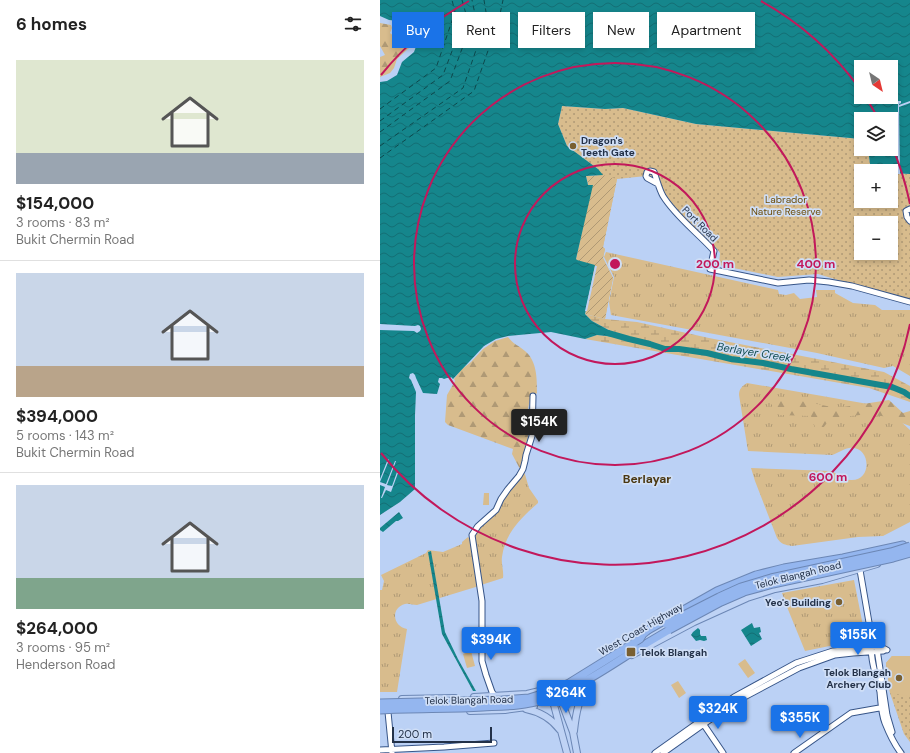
<!DOCTYPE html>
<html lang="en">
<head>
<meta charset="utf-8">
<style>
  body { margin:0; font-family:"DM Sans",sans-serif; background:#f2f2f2; color:#222; height:100vh; display:flex; flex-direction:column; font-size:15px; white-space:nowrap }
  * { box-sizing:border-box; margin:0 }
  p { font-size:13px; color:#767676 }
  .icon { flex:none; width:22px; height:22px; fill:none; stroke:currentColor; stroke-width:2; stroke-linecap:round; stroke-linejoin:round }
  .map { position:relative; flex:1; overflow:hidden }
  .panel { display:flex; flex-direction:column; background:#fff; width:380px }
  .panel>* { flex:none }
  .banner { position:absolute; left:12px; top:12px; width:380px; height:36px; display:flex; gap:8px }
  .needle { width:26px; rotate:145deg }
  .controls { position:absolute; left:474px; top:60px; display:grid; gap:8px }
  .controls a { display:grid; place-items:center; width:44px; height:44px; border-radius:0px; background:#fff; box-shadow:0 2px 6px #0003; font-size:20px }
  .scale { position:absolute; left:12px; bottom:10px; width:100px; box-sizing:border-box; padding-left:4px; border:2px solid #233148; border-top:0; font-size:11px; line-height:14px; white-space:nowrap; color:#233148; -webkit-text-stroke:3px #cfdef6; paint-order:stroke }
  .price { position:absolute; translate:-50% -34px; padding:0 9px; border-radius:4px; background:#1a73e8; color:#fff; font-size:13px; line-height:26px; filter:drop-shadow(0 1px 2px #0008) }
  .price::after { content:''; position:absolute; left:50%; top:24px; width:12px; height:9px; margin-left:-6px; background:inherit; clip-path:polygon(0 0,100% 0,50% 100%) }
  .price.selected { background:#222; color:#fff }
  ul { padding:0; list-style:none }
  li { display:grid; align-content:center; gap:8px; height:212px; padding:0 16px }
  li+li { border-top:1px solid #e0e0e0 }
  li span { display:grid; place-items:center; height:124px; border-radius:0px; color:#555 }
  li>.icon { margin-inline-start:auto }
  span .icon { width:72px; height:72px; fill:#fffc; stroke-width:1 }
  li b { font-size:17px }
  h2 { display:flex; justify-content:space-between; align-items:center; height:48px; padding:0 16px; font-size:17px }
  .chip { padding:0 14px; border-radius:0px; background:#fff; box-shadow:0 2px 6px #0003; font-size:14px; line-height:36px }
  .chip.selected { background:#1a73e8; color:#fff }
  main { display:flex; flex:1; min-height:0 }
  .map>svg:first-child { display:block }
  .grass { fill:url(#grass-tufts) }
  .forest { fill:url(#forest-firs) }
  .wetland { fill:url(#wetland-marsh) }
  .park { fill:url(#park-dots); fill-rule:evenodd }
  .garden { fill:url(#garden-furrows) }
  .pitch { fill:#d8bc8d }
  .water { fill:url(#water-waves); fill-rule:evenodd }
  .pier { fill:#bbd1f5 }
  .lines { fill:none; stroke-linecap:round; stroke-linejoin:round }
  .river { stroke:#15868c; stroke-width:6 }
  .ferry { stroke:#0d494d; stroke-width:1; stroke-dasharray:5 4; stroke-linecap:butt }
  .minor-casing { stroke:#375588; stroke-width:7 }
  .major-casing { stroke:#6c87b5; stroke-width:8 }
  .highway-casing { stroke:#6c87b5; stroke-width:9 }
  .minor { stroke:#fff; stroke-width:5 }
  .major { stroke:#bfd3f5; stroke-width:6 }
  .highway { stroke:#94b6ef; stroke-width:7 }
  .highway-bridge-casing { stroke:#6c87b5; stroke-width:9; stroke-linecap:butt }
  .highway-bridge { stroke:#94b6ef; stroke-width:7 }
  .ring { fill:none; stroke:#c2185b; stroke-width:2 }
  .poi-dot { fill:#795f31; stroke:#cfdef6; stroke-width:1.5 }
  .labels { text-anchor:middle; dominant-baseline:central; stroke-width:3.5; stroke-linejoin:round; paint-order:stroke }
  .poi-label { font-size:10px; font-weight:bold; fill:#233148; stroke:#cfdef6; text-anchor:start }
  .park-label { font-size:10px; fill:#6c4d0a; stroke:#cfdef6 }
  .street-label { font-size:10px; fill:#233148; stroke:#cfdef6 }
  .water-label { font-size:11px; font-style:italic; fill:#0d494d; stroke:#cfdef6 }
  .quarter-label { font-size:12px; font-weight:bold; fill:#4b3811; stroke:#cfdef6 }
  .centre { fill:#c2185b; stroke:#cfdef6; stroke-width:2 }
  .ring-label { font-size:12px; text-anchor:middle; font-weight:bold; fill:#c2185b; stroke:#cfdef6; stroke-width:3.5; stroke-linejoin:round; paint-order:stroke }
</style>
</head>
<body>
<main>
<section class="panel">
<h2>6 homes<svg class="icon" aria-label="filters" viewBox="0 0 24 24"><path d="M4 7h16M4 17h16"/><circle cx="9" cy="7" r="2"/><circle cx="15" cy="17" r="2"/></svg></h2>
<ul>
<li><span style="background:linear-gradient(#dfe7d0 75%,#9aa5b1 0)"><svg class="icon" aria-label="home" viewBox="0 0 24 24"><path d="M3 11l9-7 9 7M6 9v11h12V9"/></svg></span><div><b>$154,000</b><p>3 rooms · 83 m²</p><p>Bukit Chermin Road</p></div></li>
<li><span style="background:linear-gradient(#c9d6e8 75%,#b9a48a 0)"><svg class="icon" aria-label="home" viewBox="0 0 24 24"><path d="M3 11l9-7 9 7M6 9v11h12V9"/></svg></span><div><b>$394,000</b><p>5 rooms · 143 m²</p><p>Bukit Chermin Road</p></div></li>
<li><span style="background:linear-gradient(#c9d6e8 75%,#7fa58c 0)"><svg class="icon" aria-label="home" viewBox="0 0 24 24"><path d="M3 11l9-7 9 7M6 9v11h12V9"/></svg></span><div><b>$264,000</b><p>3 rooms · 95 m²</p><p>Henderson Road</p></div></li>
</ul>
</section>
<div class="map">
<svg width="530" height="753" viewBox="0 0 530 753">
  <defs>
    <pattern id="grass-tufts" width="24" height="20" patternUnits="userSpaceOnUse"><rect width="24" height="20" fill="#d8bc8d"/><path d="M3 7l-1-3M5 7V3M7 7l1-3M15 17l-1-3M17 17v-4M19 17l1-3" fill="none" stroke="#af9975"/></pattern>
    <pattern id="forest-firs" width="22" height="20" patternUnits="userSpaceOnUse"><rect width="22" height="20" fill="#d8bc8d"/><path d="M5 1l3.5 6h-7zM16 11l3.5 6h-7z" fill="#af9975"/></pattern>
    <pattern id="wetland-marsh" width="20" height="14" patternUnits="userSpaceOnUse"><rect width="20" height="14" fill="#d8bc8d"/><path d="M1 5h8M5 5V1M11 12h8M15 12V8" fill="none" stroke="#af9975"/></pattern>
    <pattern id="park-dots" width="8" height="8" patternUnits="userSpaceOnUse"><rect width="8" height="8" fill="#d8bc8d"/><path d="M2 2h.1M6 6h.1" fill="none" stroke="#af9975" stroke-width="1.8" stroke-linecap="round"/></pattern>
    <pattern id="garden-furrows" width="10" height="10" patternUnits="userSpaceOnUse"><rect width="10" height="10" fill="#d8bc8d"/><path d="M-1 1l2-2M0 10L10 0M9 11l2-2" fill="none" stroke="#af9975"/></pattern>
    <pattern id="water-waves" width="16" height="10" patternUnits="userSpaceOnUse"><rect width="16" height="10" fill="#15868c"/><path d="M0 5q4-4 8 0t8 0" fill="none" stroke="#136e74"/></pattern>
  </defs>
  <rect width="100%" height="100%" fill="#bbd1f5"/>
  <path class="grass" d="M 226,252 L 398,290 L 399,294 L 406,295 L 414,293 L 420,299 L 437,297 L 436,290 L 455,290 L 455,293 L 473,303 L 495,305 L 502,310 L 530,310 L 530,376 L 513,366 L 504,368 L 437,353 L 231,315 L 229,302 L 234,277 L 224,257 Z
    M 367,383 L 488,404 L 517,418 L 530,430 L 530,522 L 503,536 L 478,537 L 412,546 C 405,545 401,544 397,538 L 375,481 L 371,468 L 451,471 C 458,474 464,480 471,480 C 493,481 491,445 469,448 C 463,449 458,453 452,455 L 368,451 L 359,395 C 359,389 362,386 367,383 Z
    M 144,471 L 149,488 L 158,501 L 158,503 C 141,518 125,533 122,557 C 121,564 124,571 123,578 L 101,585 L 94,535 L 101,525 L 116,514 L 119,510 L 123,500 L 129,490 L 140,478 Z
    M 88,537 L 90,539 L 91,545 L 92,546 L 99,586 L 37,605 C 33,605 29,603 25,604 C 10,608 13,627 27,629 L 17,692 L 0,692 L 0,590 L 2,590 L 4,581 L 1,575 L 46,553 L 48,550 L 63,552 L 82,544 L 82,542 Z
    M 474,580 L 483,626 L 479,640 L 425,651 L 407,607 L 402,593 Z"/>
  <path class="forest" d="M 0,23 L 11,25 L 12,28 L 10,33 L 16,38 L 22,32 L 31,40 L 29,48 L 17,59 L 14,68 L 10,73 L 0,77 L 0,57 L 5,55 L 0,46 Z
    M 128,337 C 133,344 138,345 145,351 C 157,361 157,378 157,393 L 150,399 L 148,409 L 148,436 L 140,469 L 132,454 L 133,449 L 68,425 L 65,422 L 67,395 L 75,381 L 74,379 L 81,370 L 91,362 L 103,349 L 115,341 Z
    M 396,396 L 457,408 L 509,400 L 523,413 L 530,411 L 530,426 L 502,416 L 480,415 L 451,418 L 443,428 L 435,427 L 431,416 L 399,415 L 390,402 Z"/>
  <path class="wetland" d="M 205,314 L 225,319 L 257,322 L 329,338 L 504,372 L 530,386 L 530,402 L 489,388 L 205,339 L 217,335 L 235,337 L 236,334 L 212,321 Z"/>
  <path class="park" d="M 182,106 L 225,109 L 243,108 L 316,124 L 481,139 L 481,149 L 488,149 L 491,171 L 481,171 L 481,201 L 511,201 L 511,173 L 530,174 L 530,300 L 491,290 L 438,274 L 398,277 L 339,265 L 340,253 L 337,249 L 305,220 L 284,194 L 280,183 L 271,180 L 266,176 L 237,179 L 223,247 L 225,249 L 223,258 L 233,278 L 225,319 L 218,169 L 187,146 L 178,124 ZM 481,223 L 511,223 L 511,253 L 481,253 Z
    M 512,656 L 530,656 L 530,742 L 524,734 L 510,693 L 506,663 Z"/>
  <path class="garden" d="M 223,175 L 237,179 L 223,247 L 225,249 L 223,258 L 233,278 L 225,319 L 205,314 L 207,305 L 196,259 L 212,185 L 208,185 L 206,176 Z"/>
  <path class="pitch" d="M 104,493 L 109,493 L 109,505 L 103,505 Z
    M 91,651 L 95,666 L 87,668 L 83,654 Z
    M 512,656 L 530,656 L 530,697 C 525,695 516,694 510,693 L 506,663 Z
    M 365,659 L 375,673 L 368,678 L 358,664 Z
    M 298,681 L 306,693 L 299,698 L 291,685 Z"/>
  <path class="water" d="M 0,0 L 530,0 L 530,174 L 511,173 L 511,171 L 491,171 L 488,149 L 511,149 L 511,119 L 481,119 L 481,139 L 316,124 L 243,108 L 225,109 L 182,106 L 178,124 L 187,146 L 218,169 L 223,175 L 206,176 L 208,185 L 213,185 L 196,259 L 197,260 L 215,265 L 205,314 L 212,321 L 236,334 L 235,337 L 217,335 L 205,339 L 171,332 L 128,336 L 116,339 L 104,346 L 73,379 L 71,377 L 70,378 L 67,378 L 64,379 L 62,378 L 59,378 L 58,382 L 60,384 L 57,394 L 43,393 L 36,378 L 35,375 L 33,373 L 30,374 L 29,378 L 31,380 L 36,392 L 35,415 L 35,489 L 20,502 L 0,515 L 0,330 L 34,331 L 37,333 L 40,331 L 41,329 L 40,326 L 38,325 L 35,326 L 0,324 L 0,82 L 7,81 L 17,75 L 22,62 L 34,52 L 38,41 L 27,25 L 19,21 L 9,20 L 0,16 ZM 481,67 L 511,67 L 511,97 L 481,97 Z
    M 19,512 L 23,518 L 18,521 L 16,521 L 3,532 L 0,530 L 0,528 Z
    M 51,551 L 65,632 L 78,659 L 96,691 L 93,691 L 62,634 L 48,552 Z
    M 372,623 L 374,628 L 380,627 L 381,632 L 379,633 L 382,639 L 371,646 L 361,630 Z
    M 318,628 L 320,630 L 320,634 L 321,636 L 326,636 L 327,640 L 324,641 L 320,640 L 316,641 L 311,635 L 313,632 Z"/>
  <path class="pier" d="M 518,101 L 521,101 L 521,103 L 519,104 L 519,105 L 530,101 L 530,103 L 519,107 L 520,174 L 518,174 L 518,124 L 514,123 L 514,120 L 518,120 L 518,104 L 499,104 L 499,103 L 518,102 Z
    M 215,266 L 217,266 L 207,311 L 205,311 Z
    M 8,459 L 9,460 L 0,482 L 6,484 L 15,461 L 16,461 L 7,485 L 12,486 L 17,472 L 18,473 L 11,492 L 6,490 L 2,498 L 1,498 L 5,487 L 0,485 L 0,479 Z"/>
  <g class="lines">
    <path class="river" d="M 228,333 L 249,339 L 270,344 L 285,349 L 299,349 L 327,353 L 351,359 L 383,363 L 411,369 L 512,387 L 524,392 L 530,396"/>
    <path class="ferry" d="M 0,109 L 56,68 L 75,12 L 72,0
      M 0,121 L 63,75 L 86,14 L 82,0
      M 0,132 L 70,81 L 95,14 L 92,0
      M 0,146 L 83,88 L 107,18 L 104,0
      M 0,158 L 94,91 L 119,19 L 123,0"/>
    <g class="minor-casing">
      <path id="minor" d="M 278,184 L 267,178 L 266,176 L 267,172 L 270,171 L 274,172 C 277,180 279,189 283,196 C 296,217 317,232 334,251 L 330,269 L 398,283 L 429,280 L 449,282 L 472,286 L 530,302
        M 530,209 L 526,211 L 527,217 L 530,221
        M 480,570 L 492,640 C 489,657 496,675 500,692 C 501,702 501,713 505,723 C 509,733 514,744 521,753
        M 497,649 L 507,715 L 512,732
        M 116,698 L 112,692 L 106,675 L 102,661 L 102,601 L 92,535 L 98,526 L 116,510 L 121,499 L 128,489 L 139,476 L 143,469 L 145,461 L 146,455 L 152,436 L 153,396
        M 8,712 L 12,753
        M 322,722 L 343,753
        M 0,750 L 64,747 L 114,743
        M 275,753 L 354,697 L 416,663 L 453,651 L 497,646 C 502,647 504,649 507,650
        M 283,753 L 355,702 L 419,668 L 455,655 L 473,653 L 503,651 L 505,650
        M 414,753 L 471,713 L 505,707"/>
    </g>
    <g class="major-casing">
      <path id="major" d="M 252,655 L 314,622 L 367,598 L 395,589 L 442,580 L 497,564
        M 177,690 L 193,732 L 197,753
        M 172,692 L 174,705 L 187,753
        M 94,697 L 147,694 L 168,689
        M 22,699 L 75,698
        M 146,709 C 161,712 171,718 180,730
        M 90,711 L 125,710 L 154,706
        M 194,731 C 196,712 199,698 209,682"/>
    </g>
    <g class="highway-casing">
      <path id="highway" d="M 268,630 L 337,591 L 376,575 L 404,568 L 463,558 L 523,545
        M 257,649 L 289,630"/>
    </g>
    <use href="#minor" class="minor"/>
    <use href="#major" class="major"/>
    <use href="#highway" class="highway"/>
    <g class="highway-bridge-casing">
      <path id="highway-bridge" d="M 286,624 L 339,597 L 361,587 L 391,578 L 511,552 L 530,546
        M 289,630 L 341,602 L 364,592 L 393,584 L 513,558 L 530,553
        M 0,703 L 122,700 L 149,698 L 171,691 L 189,683 L 260,639 L 263,634 L 268,630
        M 0,710 C 34,708 69,709 103,707 C 123,706 144,706 163,700 C 197,689 227,668 257,649"/>
    </g>
    <use href="#highway-bridge" class="highway-bridge"/>
  </g>
  <g class="ring">
    <circle cx="235" cy="264" r="100"/>
    <circle cx="235" cy="264" r="201"/>
    <path d="M530 324A301 301 0 0 1 1 453M1 75A301 301 0 0 1 89 1M381 1A301 301 0 0 1 480 89M486 98A301 301 0 0 1 498 118M511 144A301 301 0 0 1 530 204"/>
  </g>
  <g class="poi-dot">
    <circle cx="193" cy="146" r="4"/>
    <circle cx="459" cy="602" r="4"/>
    <rect x="246" y="647" width="10" height="10" rx="2"/>
    <circle cx="519" cy="678" r="4"/>
  </g>
  <g class="labels">
    <g class="poi-label">
      <text x="201" y="140">Dragon's<tspan x="201" dy="12">Teeth Gate</tspan></text>
      <text x="451" y="602" text-anchor="end">Yeo's Building</text>
      <text x="260" y="652">Telok Blangah</text>
      <text x="511" y="672" text-anchor="end">Telok Blangah<tspan x="511" dy="12">Archery Club</tspan></text>
    </g>
    <g class="park-label">
      <text x="406" y="199">Labrador<tspan x="406" dy="12">Nature Reserve</tspan></text>
    </g>
    <g class="street-label">
      <text transform="translate(320 224) rotate(45)">Port Road</text>
      <text transform="translate(418 575) rotate(-14)">Telok Blangah Road</text>
      <text transform="translate(261 629) rotate(-30)">West Coast Highway</text>
      <text transform="translate(89 700) rotate(-1)">Telok Blangah Road</text>
    </g>
    <g class="water-label">
      <text transform="translate(374 352) rotate(9)">Berlayer Creek</text>
    </g>
    <g class="quarter-label">
      <text x="267" y="479">Berlayar</text>
    </g>
  </g>
  <circle cx="235" cy="264" r="6" class="centre"/>
  <g class="ring-label">
    <text x="335" y="268">200 m</text>
    <text x="436" y="268">400 m</text>
    <text x="448" y="481">600 m</text>
  </g>
</svg>
<div class="controls">
<a><svg class="needle" viewBox="-14 -14 28 28"><path d="M0-13l5 13h-10z" fill="#e53935"/><path d="M0 13l5-13h-10z" fill="#767676"/></svg></a>
<a><svg class="icon" aria-label="layers" viewBox="0 0 24 24"><path d="M12 4l9 5-9 5-9-5zM3 14l9 5 9-5"/></svg></a>
<a>+</a>
<a>−</a>
</div>
<div class="scale">200 m</div>
<b class="price selected" style="left:159px;top:443px">$154K</b>
<b class="price" style="left:478px;top:656px">$155K</b>
<b class="price" style="left:111px;top:661px">$394K</b>
<b class="price" style="left:186px;top:714px">$264K</b>
<b class="price" style="left:338px;top:730px">$324K</b>
<b class="price" style="left:420px;top:739px">$355K</b>
<div class="banner">
<a class="chip selected">Buy</a>
<a class="chip">Rent</a>
<a class="chip">Filters</a>
<a class="chip">New</a>
<a class="chip">Apartment</a>
</div>
</div>
</main>
</body>
</html>
